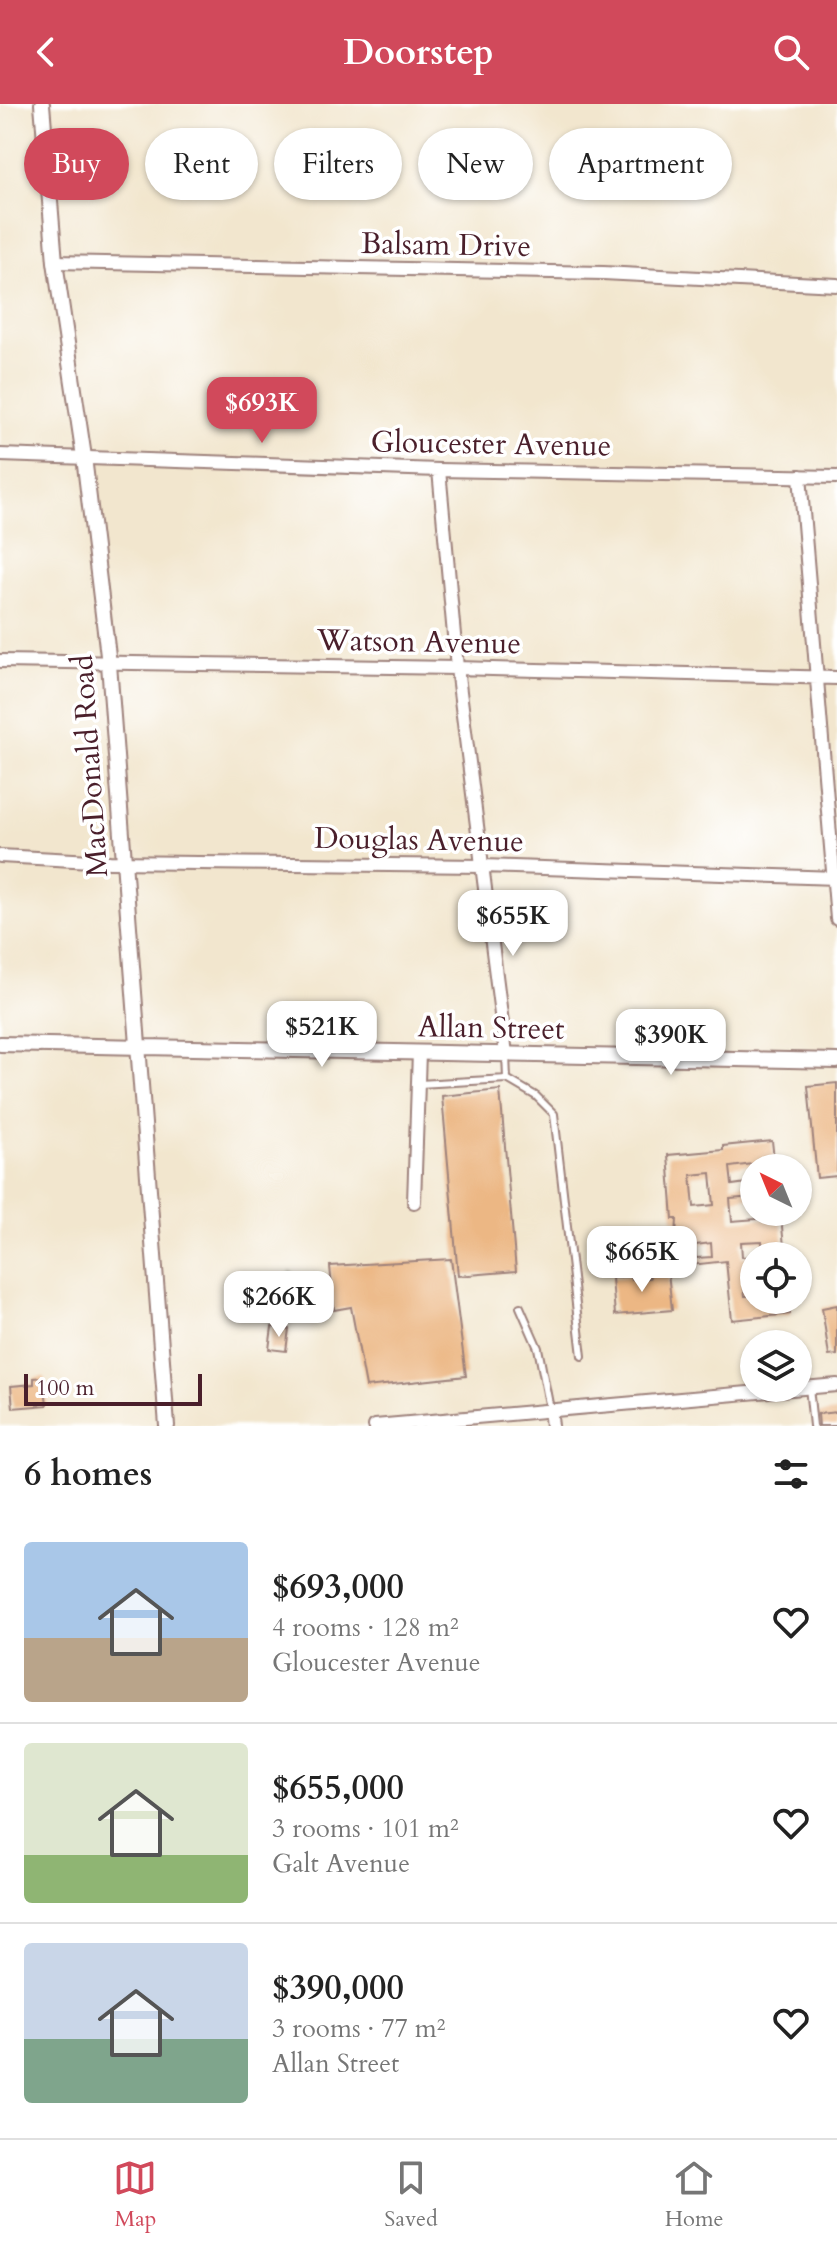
<!DOCTYPE html>
<html lang="en">
<head>
<meta charset="utf-8">
<style>
  body { margin:0; font-family:Cardo,serif; background:#f2f2f2; color:#222; height:100vh; display:flex; flex-direction:column; font-size:30px; white-space:nowrap }
  * { box-sizing:border-box; margin:0 }
  p { font-size:26px; color:#767676 }
  .icon { flex:none; width:44px; height:44px; fill:none; stroke:currentColor; stroke-width:2; stroke-linecap:round; stroke-linejoin:round }
  .map { position:relative; height:1322px; overflow:hidden }
  .panel { display:flex; flex-direction:column; background:#fff; flex:1 }
  .panel>* { flex:none }
  .guide { position:absolute; left:24px; top:24px; width:790px; height:72px; display:flex; gap:16px }
  .needle { width:52px; rotate:317deg }
  .fabs { position:absolute; left:740px; top:1050px; display:grid; gap:16px }
  .fabs a { display:grid; place-items:center; width:72px; height:72px; border-radius:50%; background:#fff; box-shadow:0 2px 6px #0004; font-size:40px }
  .scale { position:absolute; left:24px; bottom:20px; width:178px; box-sizing:border-box; padding-left:8px; border:4px solid #4a1f2b; border-top:0; font-size:22px; line-height:28px; white-space:nowrap; color:#4a1f2b; -webkit-text-stroke:6px #fff; paint-order:stroke }
  .price { position:absolute; translate:-50% -68px; padding:0 18px; border-radius:16px; background:#fff; color:#222; font-size:26px; line-height:52px; filter:drop-shadow(0 2px 4px #0008) }
  .price::after { content:''; position:absolute; left:50%; top:48px; width:24px; height:18px; margin-left:-12px; background:inherit; clip-path:polygon(0 0,100% 0,50% 100%) }
  .price.active { background:#d1495b; color:#fff }
  ul { padding:0; list-style:none }
  li { display:flex; align-items:center; gap:24px; height:200px; padding:0 24px }
  li+li { border-top:2px solid #e0e0e0 }
  li span { display:grid; place-items:center; flex:none; width:224px; height:160px; border-radius:8px; color:#555 }
  li>.icon { margin-inline-start:auto }
  span .icon { width:96px; height:96px; fill:#fffc; stroke-width:1 }
  li b { font-size:34px }
  h2 { display:flex; justify-content:space-between; align-items:center; height:96px; padding:0 24px; font-size:34px }
  .pill { padding:0 28px; border-radius:36px; background:#fff; box-shadow:0 2px 6px #0004; font-size:28px; line-height:72px }
  .pill.active { background:#d1495b; color:#fff }
  header { display:flex; justify-content:space-between; align-items:center; height:104px; padding:0 24px; background:#d1495b; color:#fff; font-size:36px; font-weight:700 }
  .menu { display:flex; justify-content:space-around; align-items:center; height:112px; border-top:2px solid #e0e0e0; background:#fff; font-size:22px; color:#767676 }
  .menu a { display:grid; justify-items:center; gap:4px }
  .menu .active { color:#d1495b }
  .map>svg:first-child { display:block }
  .green { fill:#9ecc7a; stroke:#747652; stroke-width:2 }
  .building { fill:#ecb784; fill-rule:evenodd }
  .lines { fill:none; stroke-linecap:round; stroke-linejoin:round }
  .service-casing { stroke:#9e827c; stroke-width:10 }
  .minor-casing { stroke:#9e827c; stroke-width:16 }
  .tertiary-casing { stroke:#9e827c; stroke-width:18 }
  .service { stroke:#fff; stroke-width:6 }
  .minor { stroke:#fff; stroke-width:12 }
  .tertiary { stroke:#fff; stroke-width:14 }
  .labels { text-anchor:middle; dominant-baseline:central; stroke-width:7; stroke-linejoin:round; paint-order:stroke }
  .street-label { font-size:30px; fill:#4a1f2b; stroke:#fff }
</style>
</head>
<body>
<header><svg class="icon" aria-label="back" viewBox="0 0 24 24"><path d="M15 5l-7 7 7 7"/></svg>Doorstep<svg class="icon" aria-label="search" viewBox="0 0 24 24"><circle cx="10" cy="10" r="6"/><path d="M15 15l6 6"/></svg></header>
<div class="map">
<svg width="837" height="1322" viewBox="0 0 837 1322">
  <rect width="100%" height="100%" fill="#fff"/>
  <filter id="ink" filterUnits="userSpaceOnUse"><feTurbulence type="fractalNoise" baseFrequency=".0125" numOctaves="2"/><feDisplacementMap in="SourceGraphic" scale="16" xChannelSelector="R" yChannelSelector="G"/><feConvolveMatrix kernelMatrix="1 2 1 2 8 2 1 2 1" color-interpolation-filters="sRGB"/></filter>
  <filter id="wash" filterUnits="userSpaceOnUse"><feTurbulence type="fractalNoise" baseFrequency=".006" numOctaves="4" result="noise"/><feDisplacementMap in="SourceGraphic" scale="32" xChannelSelector="R" yChannelSelector="G"/><feGaussianBlur stdDeviation="1.8" result="paint"/><feColorMatrix in="noise" values="0 0 0 0 0 0 0 0 0 0 0 0 0 0 0 0 0 1.4 0 .05"/><feComposite in="paint" operator="in"/></filter>
  <g filter="url(#wash)">
    <rect width="100%" height="100%" fill="#f2e6ce"/>
    <path class="green" d="M 291,1168 L 312,1184 L 318,1207 L 291,1203 L 279,1184 Z"/>
    <g id="blocks">
      <path class="building" d="M 837,979 L 837,1072 L 817,1074 L 808,982 Z
        M 500,986 L 516,1167 L 458,1172 L 442,992 Z
        M 772,1037 L 775,1064 L 753,1064 L 753,1060 L 730,1063 L 732,1081 L 754,1078 L 754,1093 L 730,1095 L 732,1117 L 781,1113 L 785,1152 L 763,1152 L 762,1137 L 741,1138 L 742,1153 L 754,1152 L 754,1172 L 743,1173 L 745,1192 L 754,1192 L 754,1196 L 789,1196 L 790,1210 L 732,1216 L 726,1157 L 691,1161 L 688,1132 L 676,1132 L 677,1115 L 673,1115 L 668,1051 L 723,1046 L 723,1042 ZM 711,1069 L 714,1101 L 694,1103 L 691,1071 ZM 711,1139 L 712,1153 L 696,1154 L 695,1141 Z
        M 451,1155 L 466,1272 L 366,1283 L 351,1203 L 334,1206 L 330,1162 Z
        M 668,1168 L 672,1206 L 615,1211 L 612,1174 L 631,1172 L 632,1176 L 650,1174 L 649,1170 Z
        M 837,1201 L 837,1251 L 829,1252 L 822,1204 Z
        M 272,1223 L 289,1225 L 286,1247 L 269,1245 Z
        M 44,1273 L 47,1301 L 13,1304 L 11,1282 L 34,1280 L 34,1274 Z
        M 837,1308 L 837,1322 L 819,1322 L 818,1310 Z"/>
    </g>
  </g>
  <g filter="url(#ink)">
    <use href="#blocks" fill-opacity="0" stroke="#9e827c" stroke-width="2"/>
    <g class="lines">
      <g class="service-casing">
        <path id="service" d="M 506,950 L 507,975 L 536,992 L 554,1010 L 582,1252
          M 419,980 L 507,975
          M 520,1203 L 538,1244 L 550,1305
          M 809,1283 L 813,1322"/>
      </g>
      <g class="minor-casing">
        <path id="minor" d="M 55,158 L 603,169 L 837,181
          M 0,351 L 439,366 L 837,373
          M 439,366 L 457,564 L 506,950
          M 800,372 L 837,815
          M 0,557 L 457,564 L 837,574
          M 0,752 L 110,758 L 484,762 L 837,774
          M 414,1098 L 419,948
          M 550,1305 L 552,1322
          M 375,1322 L 837,1281"/>
      </g>
      <g class="tertiary-casing">
        <path id="tertiary" d="M 42,0 L 55,158 L 84,353 L 109,560 L 167,1322
          M 0,940 L 837,957"/>
      </g>
      <use href="#service" class="service"/>
      <use href="#minor" class="minor"/>
      <use href="#tertiary" class="tertiary"/>
    </g>
  </g>
  <g class="labels">
    <g class="street-label">
      <text transform="translate(446 141) rotate(1)">Balsam Drive</text>
      <text transform="translate(491 340) rotate(1)">Gloucester Avenue</text>
      <text transform="translate(419 538) rotate(1)">Watson Avenue</text>
      <text transform="translate(90 662) rotate(-94)">MacDonald Road</text>
      <text transform="translate(419 736) rotate(1)">Douglas Avenue</text>
      <text transform="translate(491 924) rotate(1)">Allan Street</text>
    </g>
  </g>
</svg>
<div class="fabs">
<a><svg class="needle" viewBox="-14 -14 28 28"><path d="M0-13l5 13h-10z" fill="#e53935"/><path d="M0 13l5-13h-10z" fill="#767676"/></svg></a>
<a><svg class="icon" aria-label="locate" viewBox="0 0 24 24"><circle cx="12" cy="12" r="6"/><path d="M12 2v4M12 18v4M2 12h4M18 12h4"/></svg></a>
<a><svg class="icon" aria-label="layers" viewBox="0 0 24 24"><path d="M12 4l9 5-9 5-9-5zM3 14l9 5 9-5"/></svg></a>
</div>
<div class="scale">100 m</div>
<b class="price active" style="left:262px;top:341px">$693K</b>
<b class="price" style="left:513px;top:854px">$655K</b>
<b class="price" style="left:322px;top:965px">$521K</b>
<b class="price" style="left:671px;top:973px">$390K</b>
<b class="price" style="left:642px;top:1190px">$665K</b>
<b class="price" style="left:279px;top:1235px">$266K</b>
<div class="guide">
<a class="pill active">Buy</a>
<a class="pill">Rent</a>
<a class="pill">Filters</a>
<a class="pill">New</a>
<a class="pill">Apartment</a>
</div>
</div>
<section class="panel">
<h2>6 homes<svg class="icon" aria-label="filters" viewBox="0 0 24 24"><path d="M4 7h16M4 17h16"/><circle cx="9" cy="7" r="2"/><circle cx="15" cy="17" r="2"/></svg></h2>
<ul>
<li><span style="background:linear-gradient(#a9c7e8 60%,#b9a48a 0)"><svg class="icon" aria-label="home" viewBox="0 0 24 24"><path d="M3 11l9-7 9 7M6 9v11h12V9"/></svg></span><div><b>$693,000</b><p>4 rooms · 128 m²</p><p>Gloucester Avenue</p></div><svg class="icon" aria-label="heart" viewBox="0 0 24 24"><path d="M12 20l-8-8c-3-5 5-10 8-4 3-6 11-1 8 4z"/></svg></li>
<li><span style="background:linear-gradient(#dfe7d0 70%,#8fb573 0)"><svg class="icon" aria-label="home" viewBox="0 0 24 24"><path d="M3 11l9-7 9 7M6 9v11h12V9"/></svg></span><div><b>$655,000</b><p>3 rooms · 101 m²</p><p>Galt Avenue</p></div><svg class="icon" aria-label="heart" viewBox="0 0 24 24"><path d="M12 20l-8-8c-3-5 5-10 8-4 3-6 11-1 8 4z"/></svg></li>
<li><span style="background:linear-gradient(#c9d6e8 60%,#7fa58c 0)"><svg class="icon" aria-label="home" viewBox="0 0 24 24"><path d="M3 11l9-7 9 7M6 9v11h12V9"/></svg></span><div><b>$390,000</b><p>3 rooms · 77 m²</p><p>Allan Street</p></div><svg class="icon" aria-label="heart" viewBox="0 0 24 24"><path d="M12 20l-8-8c-3-5 5-10 8-4 3-6 11-1 8 4z"/></svg></li>
</ul>
</section>
<nav class="menu">
<a class="active"><svg class="icon" aria-label="map" viewBox="0 0 24 24"><path d="M3 6l6-2 6 2 6-2v14l-6 2-6-2-6 2zM9 4v14M15 6v14"/></svg>Map</a>
<a><svg class="icon" aria-label="saved" viewBox="0 0 24 24"><path d="M7 4h10v16l-5-4-5 4z"/></svg>Saved</a>
<a><svg class="icon" aria-label="home" viewBox="0 0 24 24"><path d="M3 11l9-7 9 7M6 9v11h12V9"/></svg>Home</a>
</nav>
</body>
</html>
